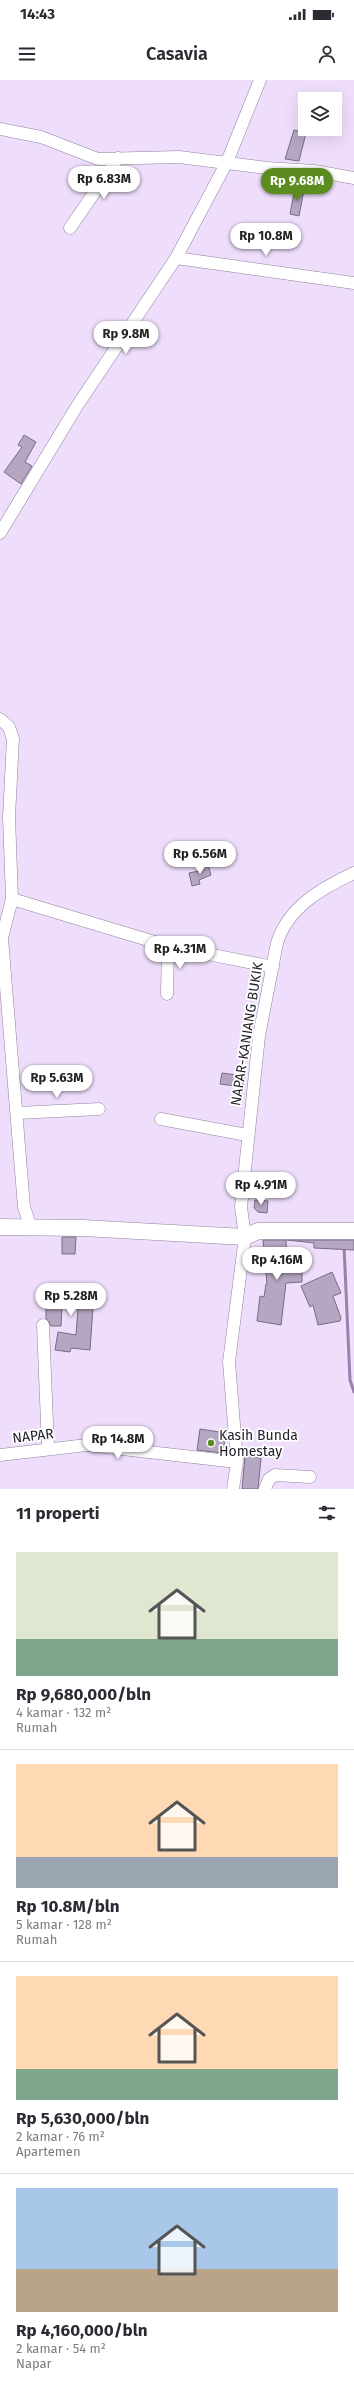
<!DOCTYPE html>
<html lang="id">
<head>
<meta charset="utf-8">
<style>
  body { margin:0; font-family:"Fira Sans",sans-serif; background:#f2f2f3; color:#2b2b33; height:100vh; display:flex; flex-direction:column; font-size:15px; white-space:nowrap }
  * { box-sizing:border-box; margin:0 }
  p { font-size:13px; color:#7c7c81 }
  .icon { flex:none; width:22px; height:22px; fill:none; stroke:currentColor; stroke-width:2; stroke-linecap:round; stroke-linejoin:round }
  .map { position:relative; height:1409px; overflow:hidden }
  .drawer { display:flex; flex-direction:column; background:#fff; flex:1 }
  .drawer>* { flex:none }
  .buttons { position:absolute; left:298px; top:12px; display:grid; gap:8px }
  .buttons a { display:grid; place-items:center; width:44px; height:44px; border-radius:0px; background:#fff; box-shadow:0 4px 16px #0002; font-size:20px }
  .price { position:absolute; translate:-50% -34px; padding:0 9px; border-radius:14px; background:#fff; color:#222; font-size:13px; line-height:26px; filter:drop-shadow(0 1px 2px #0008) }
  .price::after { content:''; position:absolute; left:50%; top:24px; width:12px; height:9px; margin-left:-6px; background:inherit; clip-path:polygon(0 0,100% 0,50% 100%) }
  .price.selected { background:#5c8b1f; color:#fff }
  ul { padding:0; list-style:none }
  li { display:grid; align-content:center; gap:8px; height:212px; padding:0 16px }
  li+li { border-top:1px solid #e1e1e2 }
  li span { display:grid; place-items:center; height:124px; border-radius:0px; color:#555 }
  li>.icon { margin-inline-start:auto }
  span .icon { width:72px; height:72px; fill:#fffc; stroke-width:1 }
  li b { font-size:17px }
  h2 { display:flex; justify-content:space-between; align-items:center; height:48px; padding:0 16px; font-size:17px }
  .status { display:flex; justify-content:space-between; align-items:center; height:28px; padding:0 20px; background:#fff; direction:ltr }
  .status svg { height:11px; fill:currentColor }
  header { display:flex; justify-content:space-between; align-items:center; height:52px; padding:0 16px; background:#fff; font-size:18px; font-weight:600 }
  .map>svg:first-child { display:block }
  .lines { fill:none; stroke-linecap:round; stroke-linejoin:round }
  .stream { stroke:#9b80ad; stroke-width:3 }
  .building { fill:#b5a6c1; stroke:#7a6c85 }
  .minor-casing { stroke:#90829c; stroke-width:13 }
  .major-casing { stroke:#90829c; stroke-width:17 }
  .minor { stroke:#fff; stroke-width:12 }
  .major { stroke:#fff; stroke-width:16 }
  .poi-dot { fill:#5c8b1f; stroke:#fff; stroke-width:1.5 }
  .labels { text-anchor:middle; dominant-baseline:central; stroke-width:3.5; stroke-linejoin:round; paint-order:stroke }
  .street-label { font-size:14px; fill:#211c26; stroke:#fff }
  .poi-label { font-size:14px; fill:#211c26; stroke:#fff; text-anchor:start }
</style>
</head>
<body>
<div class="status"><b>14:43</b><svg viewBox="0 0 49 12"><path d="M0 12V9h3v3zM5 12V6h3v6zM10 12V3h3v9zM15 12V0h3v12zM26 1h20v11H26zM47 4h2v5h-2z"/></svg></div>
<header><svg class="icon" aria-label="menu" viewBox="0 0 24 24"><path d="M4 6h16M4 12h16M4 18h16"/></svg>Casavia<svg class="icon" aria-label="person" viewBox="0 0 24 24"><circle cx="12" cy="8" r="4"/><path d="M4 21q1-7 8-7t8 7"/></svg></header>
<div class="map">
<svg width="354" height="1409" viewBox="0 0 354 1409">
  <rect width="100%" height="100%" fill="#efdefb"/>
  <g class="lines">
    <path class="stream" d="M 344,1166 L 350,1300 L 354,1312"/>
  </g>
  <path class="building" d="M 294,50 L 306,53 L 299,81 L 285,79 Z
    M 295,108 L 304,110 L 299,136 L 290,134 Z
    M 111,247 L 117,252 L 110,262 L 103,257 Z
    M 24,355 L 36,362 L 25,382 L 32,386 L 21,404 L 4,392 L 22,367 L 18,365 Z
    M 208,785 L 211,795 L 199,800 L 200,804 L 192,806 L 189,793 L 199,791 L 198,788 Z
    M 222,993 L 244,996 L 243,1007 L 220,1004 Z
    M 255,1120 L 268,1121 L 267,1133 L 258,1132 L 254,1128 Z
    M 62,1157 L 76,1157 L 75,1174 L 62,1174 Z
    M 263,1160 L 286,1160 L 287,1182 L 302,1181 L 302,1202 L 286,1203 L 281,1245 L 257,1241 L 260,1216 L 264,1217 L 266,1204 L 267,1204 Z
    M 287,1160 L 354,1160 L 354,1170 L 314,1168 L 314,1163 Z
    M 332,1192 L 341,1213 L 333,1216 L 341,1238 L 340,1241 L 318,1245 L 313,1225 L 310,1227 L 301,1206 Z
    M 46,1209 L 94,1212 L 90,1270 L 71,1268 L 70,1272 L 55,1270 L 58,1252 L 76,1255 L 78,1228 L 62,1227 L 61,1246 L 51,1246 L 46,1238 Z
    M 200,1349 L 226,1353 L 223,1373 L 197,1370 Z
    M 245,1376 L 261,1378 L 258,1409 L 242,1409 Z"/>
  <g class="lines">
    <g class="minor-casing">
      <path id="minor" d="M 0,49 L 41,57 L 98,79 L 179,77 L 267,88 L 315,91 L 354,98
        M 70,148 L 118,78
        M 176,178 L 354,203
        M 0,453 L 77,326 L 176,178 L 227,82 L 260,0
        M 0,639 L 9,647 L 13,659 L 9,737 L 12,819 L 2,858 L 24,1127 L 31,1148
        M 12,819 L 168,866 L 273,887
        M 167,914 L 168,866
        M 17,1033 L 99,1029
        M 161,1039 L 247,1055
        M 43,1245 L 48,1368
        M 0,1375 L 87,1365 L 237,1382
        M 233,1409 L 237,1382 L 229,1282 L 245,1157 L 241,1127 L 259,956 L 277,863 C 288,827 322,808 354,793
        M 265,1409 L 269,1399 L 275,1395 L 310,1397"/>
    </g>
    <g class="major-casing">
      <path id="major" d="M 0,1147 L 83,1148 L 245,1157 L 258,1151 L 354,1151"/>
    </g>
    <use href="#minor" class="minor"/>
    <use href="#major" class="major"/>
  </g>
  <circle class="poi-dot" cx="211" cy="1363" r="4"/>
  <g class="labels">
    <g class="street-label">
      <text transform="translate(247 954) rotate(-81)">NAPAR-KANIANG BUKIK</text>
      <text transform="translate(33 1356) rotate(-7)">NAPAR</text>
    </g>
    <g class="poi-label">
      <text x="219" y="1355">Kasih Bunda<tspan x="219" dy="16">Homestay</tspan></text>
    </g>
  </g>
</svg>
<div class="buttons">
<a><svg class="icon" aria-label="layers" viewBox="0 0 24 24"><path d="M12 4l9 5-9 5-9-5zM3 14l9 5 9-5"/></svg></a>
</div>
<b class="price" style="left:104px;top:120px">Rp 6.83M</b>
<b class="price selected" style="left:297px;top:122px">Rp 9.68M</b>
<b class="price" style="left:266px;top:177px">Rp 10.8M</b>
<b class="price" style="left:126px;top:275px">Rp 9.8M</b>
<b class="price" style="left:200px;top:795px">Rp 6.56M</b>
<b class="price" style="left:180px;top:890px">Rp 4.31M</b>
<b class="price" style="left:57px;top:1019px">Rp 5.63M</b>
<b class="price" style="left:261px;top:1126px">Rp 4.91M</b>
<b class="price" style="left:277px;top:1201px">Rp 4.16M</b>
<b class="price" style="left:71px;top:1237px">Rp 5.28M</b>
<b class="price" style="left:118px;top:1380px">Rp 14.8M</b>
</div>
<section class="drawer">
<h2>11 properti<svg class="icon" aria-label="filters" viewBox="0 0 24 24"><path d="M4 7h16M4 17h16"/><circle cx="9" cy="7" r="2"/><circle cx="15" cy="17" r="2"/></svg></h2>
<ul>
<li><span style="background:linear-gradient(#dfe7d0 70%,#7fa58c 0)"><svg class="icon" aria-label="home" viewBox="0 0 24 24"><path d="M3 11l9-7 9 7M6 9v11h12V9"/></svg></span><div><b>Rp 9,680,000/bln</b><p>4 kamar · 132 m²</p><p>Rumah</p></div></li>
<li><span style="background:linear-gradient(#ffd9b3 75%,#9aa5b1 0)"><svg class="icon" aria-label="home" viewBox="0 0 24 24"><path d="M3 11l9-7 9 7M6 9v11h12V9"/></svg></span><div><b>Rp 10.8M/bln</b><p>5 kamar · 128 m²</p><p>Rumah</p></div></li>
<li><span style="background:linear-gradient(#ffd9b3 75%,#7fa58c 0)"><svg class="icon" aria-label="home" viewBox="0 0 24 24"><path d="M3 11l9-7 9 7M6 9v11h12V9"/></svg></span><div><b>Rp 5,630,000/bln</b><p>2 kamar · 76 m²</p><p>Apartemen</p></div></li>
<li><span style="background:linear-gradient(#a9c7e8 65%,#b9a48a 0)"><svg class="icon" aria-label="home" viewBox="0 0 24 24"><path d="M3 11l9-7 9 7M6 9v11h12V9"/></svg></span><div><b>Rp 4,160,000/bln</b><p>2 kamar · 54 m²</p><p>Napar</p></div></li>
</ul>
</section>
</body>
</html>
